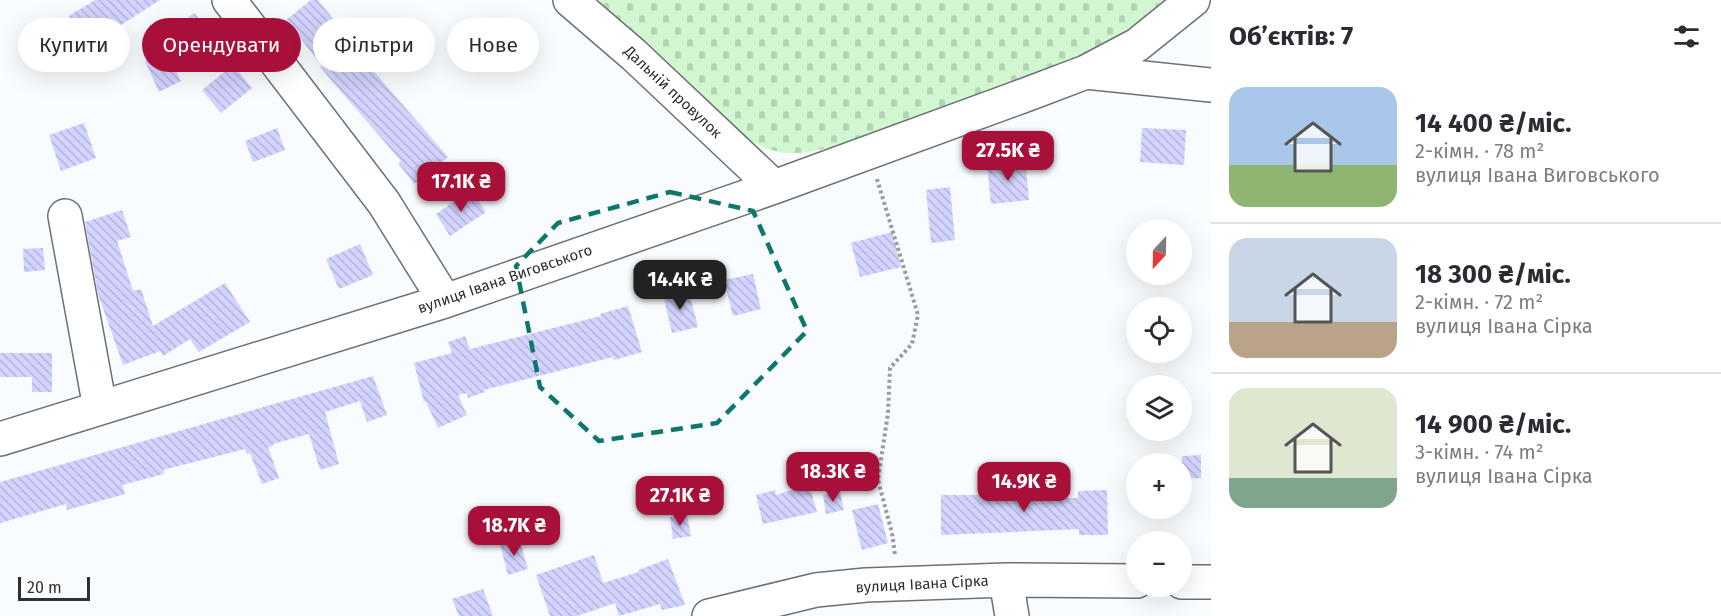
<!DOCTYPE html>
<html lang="uk">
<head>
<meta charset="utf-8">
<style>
  body { margin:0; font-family:"Fira Sans",sans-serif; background:#f7f7f7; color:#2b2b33; height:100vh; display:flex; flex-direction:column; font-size:22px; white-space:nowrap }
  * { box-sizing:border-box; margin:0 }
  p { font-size:20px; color:#7c7c81 }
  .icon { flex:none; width:33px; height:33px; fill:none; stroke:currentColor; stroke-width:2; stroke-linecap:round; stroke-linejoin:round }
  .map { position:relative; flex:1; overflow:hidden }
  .drawer { display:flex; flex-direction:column; background:#fff; width:510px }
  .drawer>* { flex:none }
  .top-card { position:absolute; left:18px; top:18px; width:570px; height:54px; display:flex; gap:12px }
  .needle { width:39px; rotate:202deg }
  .controls { position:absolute; left:1126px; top:219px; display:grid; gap:12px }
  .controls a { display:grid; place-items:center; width:66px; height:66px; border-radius:50%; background:#fff; box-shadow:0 6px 24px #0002; font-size:30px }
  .scale { position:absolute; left:18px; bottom:15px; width:72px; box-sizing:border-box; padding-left:6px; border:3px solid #2d2f31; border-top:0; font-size:16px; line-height:21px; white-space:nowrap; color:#2d2f31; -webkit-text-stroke:4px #fff; paint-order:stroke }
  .price { position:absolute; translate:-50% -51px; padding:0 14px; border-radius:12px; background:#a81039; color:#fff; font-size:20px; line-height:39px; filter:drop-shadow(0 2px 3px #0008) }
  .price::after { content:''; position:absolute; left:50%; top:36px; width:18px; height:14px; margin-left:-9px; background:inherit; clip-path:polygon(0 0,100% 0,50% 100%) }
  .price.active { background:#222; color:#fff }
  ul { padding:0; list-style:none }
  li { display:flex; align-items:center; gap:18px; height:150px; padding:0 18px }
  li+li { border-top:2px solid #e1e1e2 }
  li span { display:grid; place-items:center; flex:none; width:168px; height:120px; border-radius:18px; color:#555 }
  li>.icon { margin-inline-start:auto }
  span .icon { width:72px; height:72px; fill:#fffc; stroke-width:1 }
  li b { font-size:26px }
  h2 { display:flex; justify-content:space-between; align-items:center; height:72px; padding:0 18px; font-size:26px }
  .chip { padding:0 21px; border-radius:27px; background:#fff; box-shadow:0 6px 24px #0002; font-size:21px; line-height:54px }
  .chip.active { background:#a81039; color:#fff }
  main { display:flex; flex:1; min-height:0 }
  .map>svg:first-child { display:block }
  .cemetery { fill:url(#cemetery-stones) }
  .building { fill:url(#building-back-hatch) }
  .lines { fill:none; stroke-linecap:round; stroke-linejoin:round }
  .minor-casing { stroke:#6b7176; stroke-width:36 }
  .path { stroke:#999c9e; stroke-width:4; stroke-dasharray:3 3; stroke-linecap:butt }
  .minor { stroke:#fff; stroke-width:33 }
  .marked { fill:none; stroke:#0f766e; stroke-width:4.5; stroke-dasharray:12 8; stroke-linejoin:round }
  .labels { text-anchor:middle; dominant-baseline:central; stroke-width:4.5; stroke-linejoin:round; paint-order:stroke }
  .street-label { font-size:15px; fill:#2d2f31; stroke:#fff }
</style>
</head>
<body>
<main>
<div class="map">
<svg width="1211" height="616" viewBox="0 0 1211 616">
  <defs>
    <pattern id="cemetery-stones" width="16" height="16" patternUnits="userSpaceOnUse" patternTransform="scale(1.5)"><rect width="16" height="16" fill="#d2f7d0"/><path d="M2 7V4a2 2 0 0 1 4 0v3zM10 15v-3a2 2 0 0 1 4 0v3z" fill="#b5d4b3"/></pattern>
    <pattern id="building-back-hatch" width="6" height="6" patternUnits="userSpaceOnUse" patternTransform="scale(1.5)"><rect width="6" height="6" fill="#d2d3fe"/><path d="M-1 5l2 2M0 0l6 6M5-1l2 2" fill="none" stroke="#b5b5da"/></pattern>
  </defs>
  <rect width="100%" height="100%" fill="#f9fcfe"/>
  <path class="cemetery" d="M 593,0 L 1173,0 L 1093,51 L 1057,70 L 832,147 C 795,156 779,157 745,138 Z"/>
  <path class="building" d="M 95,0 L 160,0 L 88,46 L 69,16 Z
    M 311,0 L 318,0 L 351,41 L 357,35 L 380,61 L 371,68 L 448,157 L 414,184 L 398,163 L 401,161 L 320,67 L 322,66 L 286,20 Z
    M 194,13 L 212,35 L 174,67 L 181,81 L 159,92 L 145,61 L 174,48 L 165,37 Z
    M 233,65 L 252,88 L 221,113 L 202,90 Z
    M 84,123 L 96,158 L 61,171 L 49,135 Z
    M 277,128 L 285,150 L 253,162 L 245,141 Z
    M 1142,128 L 1186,130 L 1184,165 L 1140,162 Z
    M 1025,159 L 1029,200 L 991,204 L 987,164 Z
    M 950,187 L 955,240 L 931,243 L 926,190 Z
    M 471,190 L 486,212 L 450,236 L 436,214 Z
    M 122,210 L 131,237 L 117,241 L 133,291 L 141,289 L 153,326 L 225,283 L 250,322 L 199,352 L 190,339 L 163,356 L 160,351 L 123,365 L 98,294 L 85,222 Z
    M 892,232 L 901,267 L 860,277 L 851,243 Z
    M 360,244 L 373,275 L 339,289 L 326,259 Z
    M 43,248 L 45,270 L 24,272 L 23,249 Z
    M 753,274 L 761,309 L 733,316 L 724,280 Z
    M 688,288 L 698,327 L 672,333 L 663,294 Z
    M 628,306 L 642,352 L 614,360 L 613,357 L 484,390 L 485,392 L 468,398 L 467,393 L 458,395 L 467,415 L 438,428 L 426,402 L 424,402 L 414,363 L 452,353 L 448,342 L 465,336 L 470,349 L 601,316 L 600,314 Z
    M 0,353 L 52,353 L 52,392 L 32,392 L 32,377 L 0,377 Z
    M 373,376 L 387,415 L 367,422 L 360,401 L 325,412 L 339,464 L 320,470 L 309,434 L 273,444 L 273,446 L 268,447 L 279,478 L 262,484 L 250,453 L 247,454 L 245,449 L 163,470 L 164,474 L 122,485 L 125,494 L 67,510 L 66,504 L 0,523 L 0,482 Z
    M 1201,455 L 1201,478 L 1182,479 L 1182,456 Z
    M 809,485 L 817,512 L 763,524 L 756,495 L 775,490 L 776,495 Z
    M 1037,490 L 1037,498 L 1078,498 L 1078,491 L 1107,490 L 1108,535 L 1079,535 L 1079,529 L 941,535 L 941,495 L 977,495 Z
    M 840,492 L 844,510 L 826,514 L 823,495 Z
    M 878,504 L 888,543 L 862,550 L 852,510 Z
    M 687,515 L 691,536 L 673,539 L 670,517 Z
    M 519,538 L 528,569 L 508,575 L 500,544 Z
    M 594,555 L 603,583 L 639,572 L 638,570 L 668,559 L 685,605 L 662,610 L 660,604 L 619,616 L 615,603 L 577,616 L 550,616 L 536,575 Z
    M 483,589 L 493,616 L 459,616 L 452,599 Z"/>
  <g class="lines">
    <g class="minor-casing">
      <path id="minor" d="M 229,0 L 384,203 L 445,301
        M 570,0 L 634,55 L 774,187
        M 1086,72 L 1211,85
        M 65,216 L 100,408
        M 0,439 L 445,301 L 774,187 L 1028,94 L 1086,72 L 1137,45 L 1193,0
        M 1006,580 L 1012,616
        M 1182,582 L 1211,582
        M 709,616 L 816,590 L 866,585 L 1006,580 L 1137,581"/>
    </g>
    <path class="path" d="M 877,179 L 918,315 L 912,344 L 890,368 L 888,413 L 878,480 L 892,533 L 895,555"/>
    <use href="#minor" class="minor"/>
  </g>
  <path class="marked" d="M 670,192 L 753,211 L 807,331 L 717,423 L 599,441 L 540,387 L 516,266 L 558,223 Z"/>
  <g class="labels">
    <g class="street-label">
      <text transform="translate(673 92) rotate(43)">Дальній провулок</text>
      <text transform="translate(505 279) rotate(-19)">вулиця Івана Виговського</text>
      <text transform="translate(922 584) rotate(-3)">вулиця Івана Сірка</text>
    </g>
  </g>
</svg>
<div class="controls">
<a><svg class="needle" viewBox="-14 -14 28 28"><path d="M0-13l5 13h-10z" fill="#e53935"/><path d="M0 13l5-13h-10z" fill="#7c7c81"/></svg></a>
<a><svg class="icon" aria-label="locate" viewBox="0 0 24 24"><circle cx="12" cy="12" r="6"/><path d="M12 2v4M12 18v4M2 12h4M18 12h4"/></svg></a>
<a><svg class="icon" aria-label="layers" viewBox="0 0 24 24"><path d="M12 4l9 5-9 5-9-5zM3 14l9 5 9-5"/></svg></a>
<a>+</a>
<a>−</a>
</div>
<div class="scale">20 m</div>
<b class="price" style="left:1008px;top:182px">27.5K ₴</b>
<b class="price" style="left:461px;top:213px">17.1K ₴</b>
<b class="price active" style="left:680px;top:311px">14.4K ₴</b>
<b class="price" style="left:833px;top:503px">18.3K ₴</b>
<b class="price" style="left:1024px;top:513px">14.9K ₴</b>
<b class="price" style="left:680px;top:527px">27.1K ₴</b>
<b class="price" style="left:514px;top:557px">18.7K ₴</b>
<div class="top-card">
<a class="chip">Купити</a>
<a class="chip active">Орендувати</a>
<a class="chip">Фільтри</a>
<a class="chip">Нове</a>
</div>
</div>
<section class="drawer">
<h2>Об’єктів: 7<svg class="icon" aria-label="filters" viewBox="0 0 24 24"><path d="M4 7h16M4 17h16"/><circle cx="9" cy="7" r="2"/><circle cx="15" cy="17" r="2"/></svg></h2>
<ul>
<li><span style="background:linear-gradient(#a9c7e8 65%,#8fb573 0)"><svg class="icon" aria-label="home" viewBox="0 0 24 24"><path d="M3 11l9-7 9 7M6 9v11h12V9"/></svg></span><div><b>14 400 ₴/міс.</b><p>2-кімн. · 78 m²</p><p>вулиця Івана Виговського</p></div></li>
<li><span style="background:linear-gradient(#c9d6e8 70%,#b9a48a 0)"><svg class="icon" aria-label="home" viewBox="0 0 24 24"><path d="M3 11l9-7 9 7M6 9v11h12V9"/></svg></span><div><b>18 300 ₴/міс.</b><p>2-кімн. · 72 m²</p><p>вулиця Івана Сірка</p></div></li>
<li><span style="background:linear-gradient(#dfe7d0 75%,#7fa58c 0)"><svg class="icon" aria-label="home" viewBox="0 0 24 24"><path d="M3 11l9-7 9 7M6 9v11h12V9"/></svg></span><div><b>14 900 ₴/міс.</b><p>3-кімн. · 74 m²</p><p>вулиця Івана Сірка</p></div></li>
</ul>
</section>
</main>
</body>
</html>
